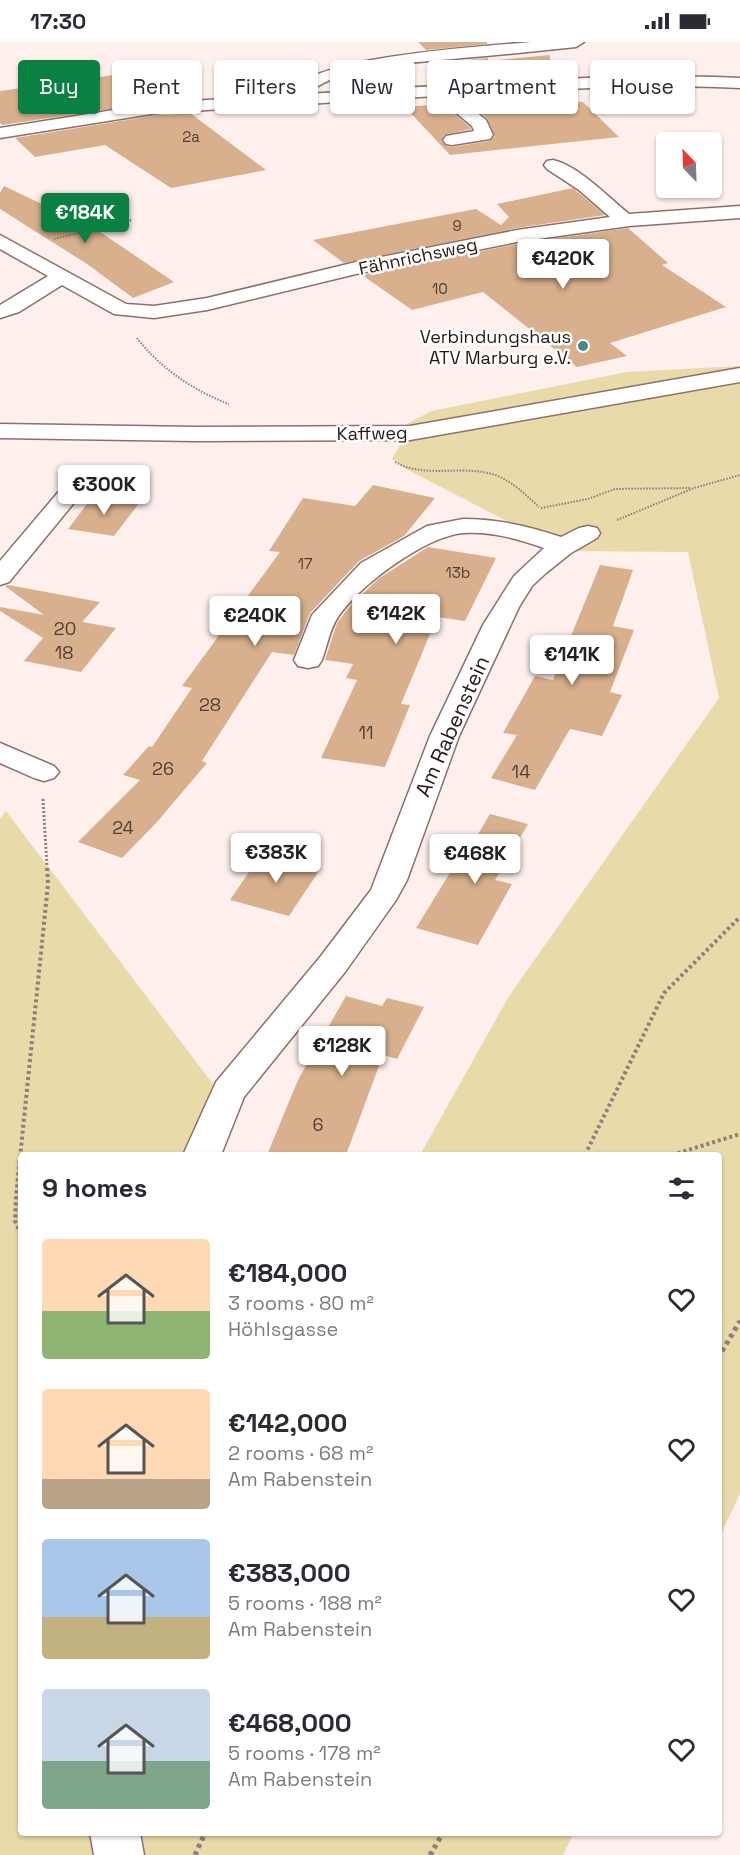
<!DOCTYPE html>
<html lang="en">
<head>
<meta charset="utf-8">
<style>
  body { margin:0; font-family:"Space Grotesk",sans-serif; background:#f2f2f3; color:#2b2b33; height:100vh; display:flex; flex-direction:column; font-size:22px; white-space:nowrap }
  * { box-sizing:border-box; margin:0 }
  p { font-size:20px; color:#7c7c81 }
  .icon { flex:none; width:33px; height:33px; fill:none; stroke:currentColor; stroke-width:2; stroke-linecap:round; stroke-linejoin:round }
  .map { position:relative; flex:1; overflow:hidden }
  .side { position:absolute; left:18px; top:1110px; width:704px; height:684px; display:flex; flex-direction:column; background:#fff; border-radius:6px; box-shadow:0 2px 4px #0004 }
  .side>* { flex:none }
  .banner { position:absolute; left:18px; top:18px; width:705px; height:54px; display:flex; gap:12px }
  .needle { width:39px; rotate:337deg }
  .buttons { position:absolute; left:656px; top:90px; display:grid; gap:12px }
  .buttons a { display:grid; place-items:center; width:66px; height:66px; border-radius:6px; background:#fff; box-shadow:0 2px 4px #0004; font-size:30px }
  .price { position:absolute; translate:-50% -51px; padding:0 14px; border-radius:6px; background:#fff; color:#222; font-size:20px; line-height:39px; filter:drop-shadow(0 2px 3px #0008) }
  .price::after { content:''; position:absolute; left:50%; top:36px; width:18px; height:14px; margin-left:-9px; background:inherit; clip-path:polygon(0 0,100% 0,50% 100%) }
  .price.current { background:#0b8043; color:#fff }
  ul { padding:0; list-style:none }
  li { display:flex; align-items:center; gap:18px; height:150px; padding:0 24px }
  li span { display:grid; place-items:center; flex:none; width:168px; height:120px; border-radius:6px; color:#555 }
  li>.icon { margin-inline-start:auto }
  span .icon { width:72px; height:72px; fill:#fffc; stroke-width:1 }
  li b { font-size:26px }
  h2 { display:flex; justify-content:space-between; align-items:center; height:72px; padding:0 24px; font-size:26px }
  .tag { padding:0 21px; border-radius:6px; background:#fff; box-shadow:0 2px 4px #0004; font-size:21px; line-height:54px }
  .tag.current { background:#0b8043; color:#fff }
  .status { display:flex; justify-content:space-between; align-items:center; height:42px; padding:0 30px; background:#fff; direction:ltr }
  .status svg { height:16px; fill:currentColor }
  .map>svg:first-child { display:block }
  .green { fill:#e8daa9 }
  .building { fill:#d8b08d }
  .lines { fill:none; stroke-linecap:round; stroke-linejoin:round }
  .minor-casing { stroke:#8f6f69; stroke-width:3 }
  .path-far3 { stroke:#8c7f7c; stroke-width:2; stroke-dasharray:1.5 1.5; stroke-linecap:butt }
  .path-far2 { stroke:#8c7f7c; stroke-width:3; stroke-dasharray:2 2; stroke-linecap:butt }
  .path-far1 { stroke:#8c7f7c; stroke-width:4; stroke-dasharray:3 3; stroke-linecap:butt }
  .path { stroke:#8c7f7c; stroke-width:5; stroke-dasharray:4 4; stroke-linecap:butt }
  .minor { fill:#fff; fill-rule:evenodd }
  .poi-dot { fill:#448a85; stroke:#fff; stroke-width:2 }
  .labels { text-anchor:middle; dominant-baseline:central; stroke-width:5; stroke-linejoin:round; paint-order:stroke }
  .far-number-label { font-size:15px; fill:#523f34 }
  .far-street-label { font-size:18px; fill:#251916; stroke:#fff }
  .far-poi-label { font-size:18px; fill:#251916; stroke:#fff; text-anchor:end }
  .number-label { font-size:18px; fill:#523f34 }
  .street-label { font-size:21px; fill:#251916; stroke:#fff }
</style>
</head>
<body>
<div class="status"><b>17:30</b><svg viewBox="0 0 49 12"><path d="M0 12V9h3v3zM5 12V6h3v6zM10 12V3h3v9zM15 12V0h3v12zM26 1h20v11H26zM47 4h2v5h-2z"/></svg></div>
<div class="map">
<svg width="740" height="1813" viewBox="0 0 740 1813">
  <rect width="100%" height="100%" fill="#fff0ed"/>
  <path class="green" d="M 740,324 L 740,1452 L 719,1496 L 718,1113 L 420,1113 L 509,954 L 719,656 L 688,510 L 565,509 L 406,427 L 392,417 L 400,403 L 396,393 L 407,388 L 405,383 L 431,369 L 627,330 Z
    M 6,769 L 216,1046 L 188,1113 L 21,1113 L 21,1791 L 574,1791 L 563,1813 L 0,1813 L 0,777 Z"/>
  <path class="building" d="M 418,0 L 487,0 L 487,2 L 426,8 Z
    M 550,13 L 551,35 L 456,40 L 437,21 L 488,16 L 488,19 Z
    M 135,30 L 172,58 L 2,83 L 0,81 L 0,49 Z
    M 552,50 L 552,59 L 583,60 L 619,95 L 450,113 L 405,65 L 442,62 L 470,85 L 471,87 L 444,93 L 441,99 L 446,104 L 452,105 L 490,99 L 495,94 L 487,76 L 466,59 L 472,58 L 469,55 Z
    M 190,71 L 266,128 L 171,146 L 105,103 L 35,115 L 15,96 L 158,73 Z
    M 4,144 L 69,175 L 78,175 L 174,240 L 133,256 L 87,222 L 0,167 L 0,151 Z
    M 573,146 L 605,173 L 517,186 L 344,221 L 313,198 L 476,167 L 501,183 L 509,175 L 497,162 Z
    M 628,186 L 668,221 L 662,223 L 726,265 L 610,301 L 627,314 L 577,325 L 483,250 L 412,268 L 362,233 L 517,202 Z
    M 373,443 L 435,456 L 404,494 L 359,519 L 310,571 L 294,613 L 272,610 L 202,719 L 207,721 L 157,780 L 122,816 L 78,800 L 140,738 L 123,733 L 149,704 L 152,705 L 192,646 L 182,644 L 280,510 L 269,509 L 303,456 L 355,464 Z
    M 94,453 L 140,460 L 114,494 L 68,487 Z
    M 428,505 L 496,516 L 465,579 L 437,575 L 401,662 L 410,663 L 385,725 L 321,716 L 357,638 L 346,636 L 353,622 L 325,618 L 337,581 L 350,564 L 378,537 Z
    M 600,523 L 633,528 L 613,584 L 634,588 L 610,650 L 622,653 L 602,694 L 570,687 L 535,748 L 491,736 L 517,693 L 503,691 L 535,634 L 553,638 Z
    M 8,543 L 100,560 L 82,580 L 116,586 L 81,630 L 24,619 L 43,596 L 0,569 L 0,565 L 44,573 L 5,544 Z
    M 490,772 L 528,782 L 495,838 L 512,842 L 478,903 L 416,886 L 453,826 L 457,827 Z
    M 262,811 L 321,826 L 289,874 L 230,858 Z
    M 346,954 L 382,964 L 387,956 L 424,965 L 397,1017 L 383,1013 L 346,1113 L 267,1113 L 298,1038 Z"/>
  <g class="lines">
    <g class="minor-casing">
      <path id="minor" d="M 531,0 L 584,0 L 576,5 C 538,9 500,13 462,16 C 417,21 343,21 307,52 C 451,44 596,30 740,36 L 740,46 C 645,41 550,48 455,53 L 486,78 L 493,93 L 490,97 L 452,103 L 446,102 L 443,98 L 446,94 L 474,89 L 472,84 L 436,54 L 158,71 L 0,96 L 0,86 L 158,61 L 291,53 C 301,14 493,4 531,0 Z
        M 553,118 C 579,124 608,155 629,172 L 740,164 L 740,176 L 629,184 L 517,200 L 356,232 L 207,268 L 154,276 L 114,272 L 62,243 L 19,270 L 0,276 L 0,263 L 48,234 L 0,207 L 0,193 L 126,262 L 154,264 L 207,256 L 356,220 L 517,188 L 610,175 L 579,148 L 547,127 L 544,123 L 547,119 Z
        M 740,326 L 740,340 L 410,398 L 196,399 L 0,396 L 0,382 L 196,385 L 410,384 Z
        M 74,439 L 82,441 L 86,446 L 82,451 L 9,540 L 0,543 L 0,519 L 66,441 Z
        M 463,477 C 498,477 528,484 561,495 L 579,486 L 588,484 L 597,486 L 600,491 L 597,496 L 571,511 L 546,531 L 532,544 L 519,565 L 459,694 L 407,838 L 396,858 L 345,930 L 244,1055 L 221,1113 L 183,1113 L 216,1040 L 321,914 L 371,848 L 430,694 L 483,583 L 514,534 L 544,506 C 518,497 491,489 463,491 C 424,495 360,543 338,575 C 330,586 327,605 322,618 L 318,624 L 308,626 L 298,624 L 294,618 L 312,573 L 361,521 L 427,484 Z
        M 0,701 L 54,724 L 59,730 L 54,736 L 44,739 L 34,736 L 0,721 Z
        M 90,1791 L 140,1791 L 144,1813 L 94,1813 Z"/>
    </g>
    <path class="path-far3" d="M 54,197 L 132,178
      M 137,296 C 160,326 194,349 229,362
      M 395,420 C 423,436 458,424 488,431 C 508,435 525,452 539,465
      M 541,466 L 588,457 L 615,447 L 690,446
      M 617,478 L 694,446 L 740,433"/>
    <path class="path-far2" d="M 43,757 L 47,824"/>
    <path class="path-far1" d="M 585,1113 L 664,951 L 740,875
      M 672,1113 L 740,1092
      M 21,1192 L 15,1179 L 16,1155 L 48,842 L 47,823"/>
    <path class="path" d="M 718,1316 L 740,1279
      M 195,1813 L 205,1791
      M 430,1813 L 443,1791"/>
    <use href="#minor" class="minor"/>
  </g>
  <circle class="poi-dot" cx="583" cy="304" r="6"/>
  <g class="labels">
    <g class="far-number-label">
      <text x="191" y="94">2a</text>
      <text x="457" y="183">9</text>
      <text x="440" y="246">10</text>
      <text x="305" y="521">17</text>
      <text x="458" y="530">13b</text>
    </g>
    <g class="far-street-label">
      <text transform="translate(418 214) rotate(-12)">Fähnrichsweg</text>
      <text transform="translate(372 391) rotate(-1)">Kaffweg</text>
    </g>
    <g class="far-poi-label">
      <text x="571" y="294">Verbindungshaus<tspan x="571" dy="21">ATV Marburg e.V.</tspan></text>
    </g>
    <g class="number-label">
      <text x="65" y="586">20</text>
      <text x="64" y="610">18</text>
      <text x="210" y="662">28</text>
      <text x="366" y="690">11</text>
      <text x="163" y="726">26</text>
      <text x="521" y="729">14</text>
      <text x="123" y="785">24</text>
      <text x="318" y="1082">6</text>
    </g>
    <g class="street-label">
      <text transform="translate(452 684) rotate(-66)">Am Rabenstein</text>
    </g>
  </g>
</svg>
<div class="buttons">
<a><svg class="needle" viewBox="-14 -14 28 28"><path d="M0-13l5 13h-10z" fill="#e53935"/><path d="M0 13l5-13h-10z" fill="#7c7c81"/></svg></a>
</div>
<b class="price current" style="left:85px;top:202px">€184K</b>
<b class="price" style="left:563px;top:248px">€420K</b>
<b class="price" style="left:104px;top:474px">€300K</b>
<b class="price" style="left:396px;top:603px">€142K</b>
<b class="price" style="left:255px;top:605px">€240K</b>
<b class="price" style="left:572px;top:644px">€141K</b>
<b class="price" style="left:276px;top:842px">€383K</b>
<b class="price" style="left:475px;top:843px">€468K</b>
<b class="price" style="left:342px;top:1035px">€128K</b>
<div class="banner">
<a class="tag current">Buy</a>
<a class="tag">Rent</a>
<a class="tag">Filters</a>
<a class="tag">New</a>
<a class="tag">Apartment</a>
<a class="tag">House</a>
</div>
<section class="side">
<h2>9 homes<svg class="icon" aria-label="filters" viewBox="0 0 24 24"><path d="M4 7h16M4 17h16"/><circle cx="9" cy="7" r="2"/><circle cx="15" cy="17" r="2"/></svg></h2>
<ul>
<li><span style="background:linear-gradient(#ffd9b3 60%,#8fb573 0)"><svg class="icon" aria-label="home" viewBox="0 0 24 24"><path d="M3 11l9-7 9 7M6 9v11h12V9"/></svg></span><div><b>€184,000</b><p>3 rooms · 80 m²</p><p>Höhlsgasse</p></div><svg class="icon" aria-label="heart" viewBox="0 0 24 24"><path d="M12 20l-8-8c-3-5 5-10 8-4 3-6 11-1 8 4z"/></svg></li>
<li><span style="background:linear-gradient(#ffd9b3 75%,#b9a48a 0)"><svg class="icon" aria-label="home" viewBox="0 0 24 24"><path d="M3 11l9-7 9 7M6 9v11h12V9"/></svg></span><div><b>€142,000</b><p>2 rooms · 68 m²</p><p>Am Rabenstein</p></div><svg class="icon" aria-label="heart" viewBox="0 0 24 24"><path d="M12 20l-8-8c-3-5 5-10 8-4 3-6 11-1 8 4z"/></svg></li>
<li><span style="background:linear-gradient(#a9c7e8 65%,#c2b280 0)"><svg class="icon" aria-label="home" viewBox="0 0 24 24"><path d="M3 11l9-7 9 7M6 9v11h12V9"/></svg></span><div><b>€383,000</b><p>5 rooms · 188 m²</p><p>Am Rabenstein</p></div><svg class="icon" aria-label="heart" viewBox="0 0 24 24"><path d="M12 20l-8-8c-3-5 5-10 8-4 3-6 11-1 8 4z"/></svg></li>
<li><span style="background:linear-gradient(#c9d6e8 60%,#7fa58c 0)"><svg class="icon" aria-label="home" viewBox="0 0 24 24"><path d="M3 11l9-7 9 7M6 9v11h12V9"/></svg></span><div><b>€468,000</b><p>5 rooms · 178 m²</p><p>Am Rabenstein</p></div><svg class="icon" aria-label="heart" viewBox="0 0 24 24"><path d="M12 20l-8-8c-3-5 5-10 8-4 3-6 11-1 8 4z"/></svg></li>
</ul>
</section>
</div>
</body>
</html>
